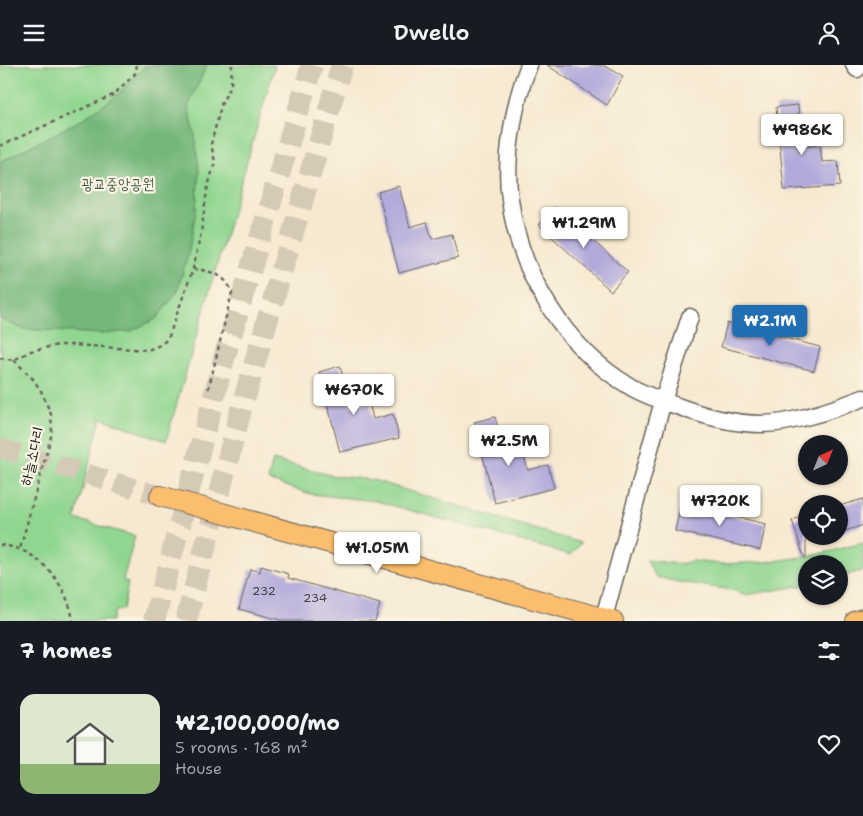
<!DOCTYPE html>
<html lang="en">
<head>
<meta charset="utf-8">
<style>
  body { margin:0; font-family:"Shantell Sans","Poor Story",sans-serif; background:#242831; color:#f1f3f6; height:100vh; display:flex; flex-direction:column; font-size:19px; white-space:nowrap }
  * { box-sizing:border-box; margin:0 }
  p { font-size:16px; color:#9ea1a6 }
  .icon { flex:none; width:28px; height:28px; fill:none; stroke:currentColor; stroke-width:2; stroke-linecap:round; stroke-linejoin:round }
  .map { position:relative; height:556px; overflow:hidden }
  .side { display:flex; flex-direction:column; background:#171b24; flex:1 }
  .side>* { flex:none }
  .needle { width:32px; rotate:43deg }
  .buttons { position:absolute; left:798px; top:370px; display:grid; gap:10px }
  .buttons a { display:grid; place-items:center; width:50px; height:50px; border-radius:50%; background:#171b24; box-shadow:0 1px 4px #0004; font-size:25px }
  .price { position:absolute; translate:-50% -42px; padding:0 11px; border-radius:5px; background:#fff; color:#222; font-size:16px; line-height:32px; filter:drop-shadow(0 1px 2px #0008) }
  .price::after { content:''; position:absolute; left:50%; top:30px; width:15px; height:11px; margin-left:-8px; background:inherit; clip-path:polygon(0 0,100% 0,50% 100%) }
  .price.current { background:#1f6fb2; color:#fff }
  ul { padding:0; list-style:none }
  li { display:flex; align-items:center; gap:15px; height:125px; padding:0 20px }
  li+li { border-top:1px solid #363941 }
  li span { display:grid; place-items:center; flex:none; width:140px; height:100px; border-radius:15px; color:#555 }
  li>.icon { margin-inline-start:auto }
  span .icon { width:60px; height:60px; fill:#fffc; stroke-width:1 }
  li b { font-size:21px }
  h2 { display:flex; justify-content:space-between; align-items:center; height:60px; padding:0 20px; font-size:21px }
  header { display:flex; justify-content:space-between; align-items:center; height:65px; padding:0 20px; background:#171b24; font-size:22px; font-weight:600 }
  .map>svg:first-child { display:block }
  .green { fill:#90d690; stroke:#567956 }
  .forest { fill:#74b77a; stroke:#486a4b }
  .building { fill:#b2aadb }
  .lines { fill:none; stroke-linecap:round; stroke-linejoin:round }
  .major-tunnel { stroke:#d5cab5; stroke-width:20; stroke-dasharray:20 10; stroke-linecap:butt }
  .highway-tunnel { stroke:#d5cab5; stroke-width:22; stroke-dasharray:22 11; stroke-linecap:butt }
  .minor-casing { stroke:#68645b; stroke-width:19 }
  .major-casing { stroke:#68645b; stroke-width:22 }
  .path { stroke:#68645b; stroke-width:2.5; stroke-dasharray:4 4; stroke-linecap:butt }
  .minor { stroke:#fff; stroke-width:16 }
  .major { stroke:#fbbd6e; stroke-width:20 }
  .labels { text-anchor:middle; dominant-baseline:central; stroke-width:4.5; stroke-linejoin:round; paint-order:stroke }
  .number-label { font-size:12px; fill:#42404c }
  .park-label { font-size:15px; fill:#455d45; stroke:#fcf5e5 }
  .street-label { font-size:15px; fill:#1c1c1c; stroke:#fcf5e5 }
</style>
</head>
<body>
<header><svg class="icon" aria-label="menu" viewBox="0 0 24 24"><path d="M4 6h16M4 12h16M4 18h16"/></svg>Dwello<svg class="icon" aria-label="person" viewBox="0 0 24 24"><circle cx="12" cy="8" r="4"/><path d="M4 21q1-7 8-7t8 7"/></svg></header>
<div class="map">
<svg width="863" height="556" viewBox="0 0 863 556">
  <rect width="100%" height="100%" fill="#fcf5e5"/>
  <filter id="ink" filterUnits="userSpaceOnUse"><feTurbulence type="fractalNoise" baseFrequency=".02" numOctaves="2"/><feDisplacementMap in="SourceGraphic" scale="10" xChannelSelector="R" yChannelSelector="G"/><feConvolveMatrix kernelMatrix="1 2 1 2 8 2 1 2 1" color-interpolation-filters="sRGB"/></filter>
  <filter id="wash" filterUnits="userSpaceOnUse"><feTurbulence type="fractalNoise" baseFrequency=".0096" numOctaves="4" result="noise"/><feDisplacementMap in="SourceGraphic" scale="20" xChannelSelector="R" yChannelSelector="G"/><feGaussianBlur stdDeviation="1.12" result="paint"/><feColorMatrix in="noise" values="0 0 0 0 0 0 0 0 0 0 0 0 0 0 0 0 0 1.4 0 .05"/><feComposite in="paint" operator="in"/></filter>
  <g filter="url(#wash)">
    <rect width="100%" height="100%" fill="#f6e9d0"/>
    <path class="green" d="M 0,0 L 275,0 L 166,376 L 101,353 L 75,454 L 135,471 L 123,515 L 128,518 L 123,544 L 114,547 L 112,556 L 0,556 Z
      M 273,395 L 330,410 L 373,415 L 581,478 L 571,490 L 376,436 L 310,429 L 268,415 Z
      M 863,478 L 863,505 L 839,513 L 839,499 L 806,499 L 806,520 L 746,530 L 732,525 L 678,517 L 656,512 L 646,495 L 679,499 L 693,496 L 720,499 L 766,497 L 811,491 Z"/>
    <path class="forest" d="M 146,0 L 207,0 L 188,41 L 195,69 L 199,107 L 196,145 L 189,186 L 177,227 L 156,254 L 131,266 L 102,269 L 23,264 L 0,254 L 0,97 L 81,55 L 115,32 Z"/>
    <g id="blocks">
      <path class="building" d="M 547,0 L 603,0 L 623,11 L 607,40 Z
        M 798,40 L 802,82 L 820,80 L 822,97 L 838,96 L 840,121 L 784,125 L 776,42 Z
        M 399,121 L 410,162 L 427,157 L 432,174 L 452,169 L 458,193 L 399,208 L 378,127 Z
        M 555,142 L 628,207 L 611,226 L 539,160 Z
        M 727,258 L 820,282 L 814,306 L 721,282 Z
        M 340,301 L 351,342 L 369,337 L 373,354 L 393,349 L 399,373 L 340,387 L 319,307 Z
        M 495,352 L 506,392 L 523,388 L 528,405 L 548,400 L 554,423 L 495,438 L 474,357 Z
        M 863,434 L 863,460 L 839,468 L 839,441 Z
        M 681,439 L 766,459 L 760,485 L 675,466 Z
        M 806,451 L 806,492 L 804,492 L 792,455 Z
        M 261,501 L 289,509 L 288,513 L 380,539 L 375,556 L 284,556 L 239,544 L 250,504 L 260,507 Z"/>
    </g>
  </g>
  <g filter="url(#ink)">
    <use href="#blocks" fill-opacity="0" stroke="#68645b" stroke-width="1"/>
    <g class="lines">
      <path class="major-tunnel" d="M 0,383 L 160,431"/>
      <path class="highway-tunnel" d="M 154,556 L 225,290 L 312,0
        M 186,556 L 239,352 L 342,0"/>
      <g class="minor-casing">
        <path id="minor" d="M 529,0 C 514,37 504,94 510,134 C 519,208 565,284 631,322 C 646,331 663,336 680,342 C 712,354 749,363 784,357 C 810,352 838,343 863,333
          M 854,0 L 857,4
          M 603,556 L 663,336 L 690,252"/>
      </g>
      <g class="major-casing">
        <path id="major" d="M 160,431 L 613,556
          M 856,556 L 863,554"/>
      </g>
      <path class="path" d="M 0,81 L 113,30 L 134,10 L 137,5 L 136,0
        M 193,204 C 211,206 225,209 232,227 L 208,326
        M 0,293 L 14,295 L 31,286 L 58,280 L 73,280 L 148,285 L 160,280 L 168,274 L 193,204 L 201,168 L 207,125 L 215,97 L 211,79 L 222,37 L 231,21 L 232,0
        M 14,295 L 33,314 L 41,326 L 51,349 L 52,368 L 20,484
        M 0,480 C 38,482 68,520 73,556"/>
      <use href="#minor" class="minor"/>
      <use href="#major" class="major"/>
    </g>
  </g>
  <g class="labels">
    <g class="number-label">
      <text x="264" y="526">232</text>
      <text x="315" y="533">234</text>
    </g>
    <g class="park-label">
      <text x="118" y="119">광교중앙공원</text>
    </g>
    <g class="street-label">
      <text transform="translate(32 391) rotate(-77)">하늘소다리</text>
    </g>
  </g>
</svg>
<div class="buttons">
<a><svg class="needle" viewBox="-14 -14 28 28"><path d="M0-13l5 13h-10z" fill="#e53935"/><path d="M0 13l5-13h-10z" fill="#9ea1a6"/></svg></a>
<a><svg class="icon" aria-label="locate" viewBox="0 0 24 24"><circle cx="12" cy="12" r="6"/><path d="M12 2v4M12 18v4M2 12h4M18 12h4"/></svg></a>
<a><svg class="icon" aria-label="layers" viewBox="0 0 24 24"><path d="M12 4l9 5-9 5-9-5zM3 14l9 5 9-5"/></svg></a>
</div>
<b class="price" style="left:802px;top:91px">₩986K</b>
<b class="price" style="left:584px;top:184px">₩1.29M</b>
<b class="price current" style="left:770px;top:282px">₩2.1M</b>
<b class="price" style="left:354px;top:351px">₩670K</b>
<b class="price" style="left:509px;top:402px">₩2.5M</b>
<b class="price" style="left:720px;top:462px">₩720K</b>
<b class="price" style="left:377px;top:509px">₩1.05M</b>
</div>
<section class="side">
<h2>7 homes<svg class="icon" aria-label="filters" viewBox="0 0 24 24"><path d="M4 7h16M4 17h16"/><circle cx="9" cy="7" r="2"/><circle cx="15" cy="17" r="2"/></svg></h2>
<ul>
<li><span style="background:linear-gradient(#dfe7d0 70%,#8fb573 0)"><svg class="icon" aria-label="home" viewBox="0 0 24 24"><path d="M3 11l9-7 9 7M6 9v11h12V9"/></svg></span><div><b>₩2,100,000/mo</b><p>5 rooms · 168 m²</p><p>House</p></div><svg class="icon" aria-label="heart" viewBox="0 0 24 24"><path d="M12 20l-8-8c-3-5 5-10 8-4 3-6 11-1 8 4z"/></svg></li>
</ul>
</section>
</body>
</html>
